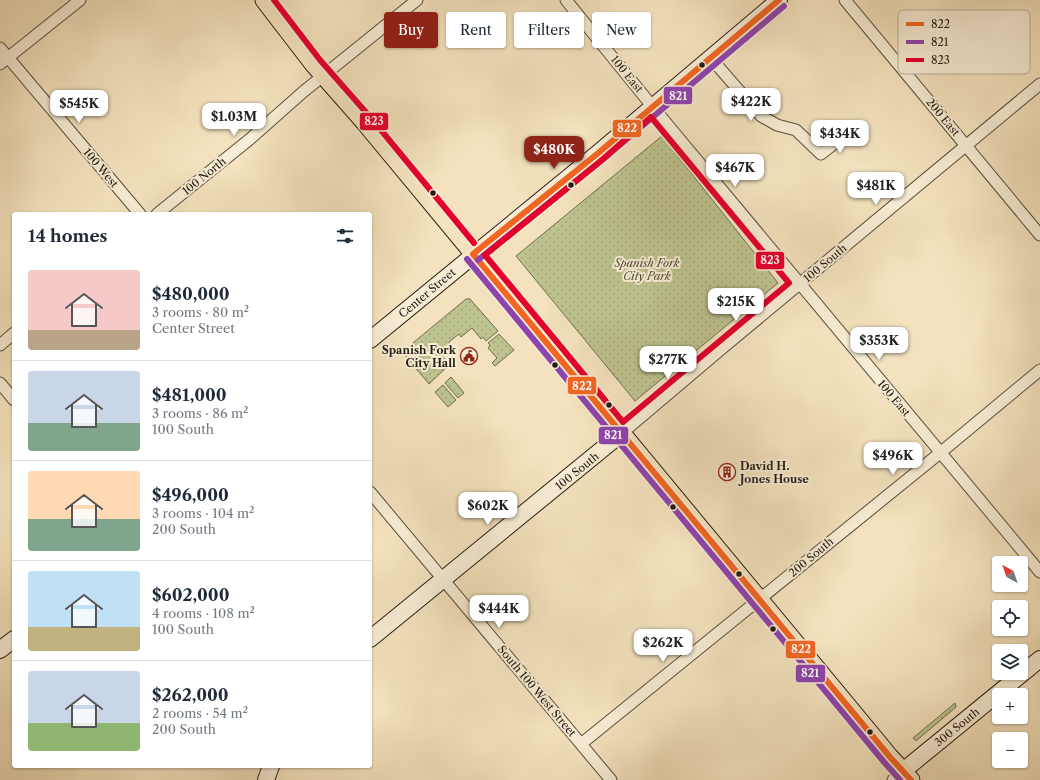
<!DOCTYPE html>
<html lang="en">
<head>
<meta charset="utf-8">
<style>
  body { margin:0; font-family:"Libre Caslon Text",serif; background:#f6f6f7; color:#1f2937; height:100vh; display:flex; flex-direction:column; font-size:15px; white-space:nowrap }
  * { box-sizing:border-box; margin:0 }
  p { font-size:13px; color:#747a83 }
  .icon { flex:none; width:22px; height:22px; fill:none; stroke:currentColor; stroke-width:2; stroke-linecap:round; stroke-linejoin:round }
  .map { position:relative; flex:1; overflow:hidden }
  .panel { position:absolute; left:12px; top:212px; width:360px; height:556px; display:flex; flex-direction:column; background:#fff; border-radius:4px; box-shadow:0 1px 3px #0004 }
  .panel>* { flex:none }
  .top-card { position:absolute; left:384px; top:12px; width:380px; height:36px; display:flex; gap:8px }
  .needle { width:26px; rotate:320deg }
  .controls { position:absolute; left:992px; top:556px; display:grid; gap:8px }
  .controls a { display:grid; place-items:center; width:36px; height:36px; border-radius:4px; background:#fff; box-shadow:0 1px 3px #0004; font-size:20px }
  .price { position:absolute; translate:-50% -34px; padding:0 9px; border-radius:8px; background:#fff; color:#222; font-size:13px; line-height:26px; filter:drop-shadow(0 1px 2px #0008) }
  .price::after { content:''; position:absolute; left:50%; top:24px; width:12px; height:9px; margin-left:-6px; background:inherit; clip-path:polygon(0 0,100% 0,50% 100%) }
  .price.selected { background:#8f2418; color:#fff }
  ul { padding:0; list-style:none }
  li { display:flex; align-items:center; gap:12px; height:100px; padding:0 16px }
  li+li { border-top:1px solid #e0e1e3 }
  li span { display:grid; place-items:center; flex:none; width:112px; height:80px; border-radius:4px; color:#555 }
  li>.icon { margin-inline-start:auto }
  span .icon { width:48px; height:48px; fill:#fffc; stroke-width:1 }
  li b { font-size:17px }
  h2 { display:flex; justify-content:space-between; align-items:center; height:48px; padding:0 16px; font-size:17px }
  .chip { padding:0 14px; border-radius:4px; background:#fff; box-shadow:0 1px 3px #0004; font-size:14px; line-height:36px }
  .chip.selected { background:#8f2418; color:#fff }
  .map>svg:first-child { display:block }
  .grass { fill:url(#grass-dots); stroke:#706f50 }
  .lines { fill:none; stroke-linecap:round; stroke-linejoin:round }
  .street-casing { stroke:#584d3d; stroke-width:13 }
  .secondary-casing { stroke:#241b12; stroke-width:18 }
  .primary-casing { stroke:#241b12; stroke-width:19 }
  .street { stroke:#f7ecd4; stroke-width:11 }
  .secondary { stroke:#f7ecd4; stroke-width:16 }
  .primary { stroke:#f3e2bd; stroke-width:17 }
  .bus-1-casing { stroke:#f7ecd4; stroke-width:9 }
  .bus-2-casing { stroke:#f7ecd4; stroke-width:9 }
  .bus-3-casing { stroke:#f7ecd4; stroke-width:9 }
  .bus-1 { stroke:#f26522; stroke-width:6 }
  .bus-2 { stroke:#8e44ad; stroke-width:6 }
  .bus-3 { stroke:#e4002b; stroke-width:6 }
  .bus-dot { fill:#241b12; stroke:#f7ecd4; stroke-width:1.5 }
  .labels { text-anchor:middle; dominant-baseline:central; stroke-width:4; stroke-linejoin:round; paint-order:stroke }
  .street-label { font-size:11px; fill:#241b12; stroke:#f7ecd4 }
  .park-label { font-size:11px; font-style:italic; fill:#524d38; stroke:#f7ecd4 }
  .poi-label { font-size:11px; font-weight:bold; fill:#241b12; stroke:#f7ecd4; text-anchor:end }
  .key { fill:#f7ecd4; stroke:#b8ad9a; stroke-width:1 }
  .key-label { font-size:11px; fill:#241b12 }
  .line-badge { stroke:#f7ecd4; stroke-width:1.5 }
  .badge-label { font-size:11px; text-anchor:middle; font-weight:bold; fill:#fff }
</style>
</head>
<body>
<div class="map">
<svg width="1040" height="780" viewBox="0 0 1040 780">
  <defs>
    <pattern id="grass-dots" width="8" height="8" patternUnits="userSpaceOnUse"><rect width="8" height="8" fill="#bdc38f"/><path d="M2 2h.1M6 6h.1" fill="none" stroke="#a2a77a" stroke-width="1.8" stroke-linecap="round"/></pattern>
  </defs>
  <rect width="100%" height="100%" fill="#f3e2bd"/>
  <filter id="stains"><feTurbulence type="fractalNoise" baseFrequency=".005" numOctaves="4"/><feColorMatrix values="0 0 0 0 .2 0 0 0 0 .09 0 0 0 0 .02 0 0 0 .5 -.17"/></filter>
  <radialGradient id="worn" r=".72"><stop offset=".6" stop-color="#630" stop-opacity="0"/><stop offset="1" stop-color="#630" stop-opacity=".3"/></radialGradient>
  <path class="grass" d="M 662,136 L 778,283 L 635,401 L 516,256 Z
    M 466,299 L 470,299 L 498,331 L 486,341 L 483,337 L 481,339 L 472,328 L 461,337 L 459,334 L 449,342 L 451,346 L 441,354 L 449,365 L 429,384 L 402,352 Z
    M 499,334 L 514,350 L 495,366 L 492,363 L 497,358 L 488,348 L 490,345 L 488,343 Z
    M 451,377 L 464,393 L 458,398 L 445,383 Z
    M 443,385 L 456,400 L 448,407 L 435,392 Z
    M 955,703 L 956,707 L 916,741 L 913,738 Z"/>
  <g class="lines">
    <g class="street-casing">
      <path id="street" d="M 566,0 L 652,106 L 1040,572
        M 845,0 L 1040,235
        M 0,48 L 140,214
        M 710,57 L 761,116 L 777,125 L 796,130 L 821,154 L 844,136
        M 0,64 L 80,0
        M 157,214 L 250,139 L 303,92 L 417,0
        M 0,345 L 14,333
        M 0,383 L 14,400
        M 622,433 L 720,350 L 1040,84
        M 370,492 L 611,780
        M 581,744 L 940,453 L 1040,370
        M 893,780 L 903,771"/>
    </g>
    <g class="secondary-casing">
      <path id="secondary" d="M 370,340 L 597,154 L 779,0
        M 370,639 L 622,433
        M 0,650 L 14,639
        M 903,771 L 1040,659
        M 266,780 L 271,766"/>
    </g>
    <g class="primary-casing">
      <path id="primary" d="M 264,0 L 314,65 L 365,123 L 890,757 L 911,780"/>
    </g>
    <use href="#street" class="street"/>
    <use href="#secondary" class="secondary"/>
    <use href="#primary" class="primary"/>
    <g class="bus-1-casing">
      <path id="bus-1" d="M 473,254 L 890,757 L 911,780
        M 473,254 L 597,154 L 779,0"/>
    </g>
    <g class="bus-2-casing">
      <path id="bus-2" d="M 467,259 L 884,762 L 900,780
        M 478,260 L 602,160 L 784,6"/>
    </g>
    <g class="bus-3-casing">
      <path id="bus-3" d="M 274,0 L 320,60 L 371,118 L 474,243
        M 651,117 L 789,283 L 623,422 L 485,255 L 602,160 Z"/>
    </g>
    <use href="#bus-1" class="bus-1"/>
    <use href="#bus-2" class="bus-2"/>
    <use href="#bus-3" class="bus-3"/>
  </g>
  <defs>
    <g id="civic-ring" transform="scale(0.9)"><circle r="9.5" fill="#f7ecd4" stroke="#8f2418" stroke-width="1.5"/><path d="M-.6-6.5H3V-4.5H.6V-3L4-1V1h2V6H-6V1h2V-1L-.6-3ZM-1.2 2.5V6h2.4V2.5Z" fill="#8f2418"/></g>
    <g id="building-ring" transform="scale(0.9)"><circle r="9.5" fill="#f7ecd4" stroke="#8f2418" stroke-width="1.5"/><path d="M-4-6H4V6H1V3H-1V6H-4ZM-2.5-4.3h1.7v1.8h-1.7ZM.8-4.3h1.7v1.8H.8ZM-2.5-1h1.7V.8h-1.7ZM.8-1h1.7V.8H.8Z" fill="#8f2418"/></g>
  </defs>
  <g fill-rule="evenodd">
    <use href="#civic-ring" x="469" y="356"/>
    <use href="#building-ring" x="727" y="472"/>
  </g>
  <g class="bus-dot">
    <circle cx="702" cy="65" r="3.5"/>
    <circle cx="571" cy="185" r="3.5"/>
    <circle cx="433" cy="193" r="3.5"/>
    <circle cx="555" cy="365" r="3.5"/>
    <circle cx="609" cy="405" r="3.5"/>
    <circle cx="673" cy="507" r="3.5"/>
    <circle cx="739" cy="574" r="3.5"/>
    <circle cx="773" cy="629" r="3.5"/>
    <circle cx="870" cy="732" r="3.5"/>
  </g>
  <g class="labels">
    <g class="street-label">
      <text transform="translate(627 74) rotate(51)">100 East</text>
      <text transform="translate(943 117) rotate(50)">200 East</text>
      <text transform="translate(101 168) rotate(50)">100 West</text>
      <text transform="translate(204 176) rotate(-39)">100 North</text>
      <text transform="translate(825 263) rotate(-40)">100 South</text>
      <text transform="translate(427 293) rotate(-40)">Center Street</text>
      <text transform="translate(894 398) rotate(50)">100 East</text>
      <text transform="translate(577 471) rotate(-39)">100 South</text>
      <text transform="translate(811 557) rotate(-40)">200 South</text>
      <text transform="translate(537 691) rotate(50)">South 100 West Street</text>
      <text transform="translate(957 727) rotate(-39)">300 South</text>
    </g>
    <g class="park-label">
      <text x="647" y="263">Spanish Fork<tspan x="647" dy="13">City Park</tspan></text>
    </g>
    <g class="poi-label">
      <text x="456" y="350">Spanish Fork<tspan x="456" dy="13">City Hall</tspan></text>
      <text x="740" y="466" text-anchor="start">David H.<tspan x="740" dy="13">Jones House</tspan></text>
    </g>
  </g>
  <rect x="898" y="10" width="132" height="64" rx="6" class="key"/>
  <rect x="906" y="22" width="18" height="4" fill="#f26522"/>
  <rect x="906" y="40" width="18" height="4" fill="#8e44ad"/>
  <rect x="906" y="58" width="18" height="4" fill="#e4002b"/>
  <g class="key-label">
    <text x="931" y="28">822</text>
    <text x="931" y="46">821</text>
    <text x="931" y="64">823</text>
  </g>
  <g class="line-badge">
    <rect x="663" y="86" width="30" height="19" rx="4" fill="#8e44ad"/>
    <rect x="359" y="112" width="30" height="19" rx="4" fill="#e4002b"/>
    <rect x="612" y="119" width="30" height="19" rx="4" fill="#f26522"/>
    <rect x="755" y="251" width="30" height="19" rx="4" fill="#e4002b"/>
    <rect x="567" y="376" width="30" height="19" rx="4" fill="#f26522"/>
    <rect x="598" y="426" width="31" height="19" rx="4" fill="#8e44ad"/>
    <rect x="785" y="640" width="31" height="19" rx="4" fill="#f26522"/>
    <rect x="795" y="664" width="31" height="19" rx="4" fill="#8e44ad"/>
  </g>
  <g class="badge-label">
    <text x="678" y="100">821</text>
    <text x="374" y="125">823</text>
    <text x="627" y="132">822</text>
    <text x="770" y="264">823</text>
    <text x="582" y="390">822</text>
    <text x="613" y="439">821</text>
    <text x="801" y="653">822</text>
    <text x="810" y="677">821</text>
  </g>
  <rect width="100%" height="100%" filter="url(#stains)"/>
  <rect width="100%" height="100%" fill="url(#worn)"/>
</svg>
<div class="controls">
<a><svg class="needle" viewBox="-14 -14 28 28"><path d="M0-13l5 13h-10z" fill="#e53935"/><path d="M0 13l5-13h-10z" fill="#747a83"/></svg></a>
<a><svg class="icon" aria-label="locate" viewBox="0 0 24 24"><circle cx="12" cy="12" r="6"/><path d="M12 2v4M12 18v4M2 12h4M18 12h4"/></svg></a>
<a><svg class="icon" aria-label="layers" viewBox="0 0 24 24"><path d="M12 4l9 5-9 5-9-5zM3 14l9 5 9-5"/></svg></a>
<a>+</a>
<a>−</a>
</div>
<b class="price" style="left:751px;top:122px">$422K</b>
<b class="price" style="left:79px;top:124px">$545K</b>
<b class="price" style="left:234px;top:137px">$1.03M</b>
<b class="price" style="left:840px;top:154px">$434K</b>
<b class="price selected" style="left:554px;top:170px">$480K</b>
<b class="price" style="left:735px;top:188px">$467K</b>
<b class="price" style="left:876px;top:206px">$481K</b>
<b class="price" style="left:736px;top:322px">$215K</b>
<b class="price" style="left:879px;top:361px">$353K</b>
<b class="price" style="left:668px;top:380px">$277K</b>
<b class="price" style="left:893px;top:476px">$496K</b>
<b class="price" style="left:488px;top:526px">$602K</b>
<b class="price" style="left:499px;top:629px">$444K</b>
<b class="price" style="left:663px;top:663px">$262K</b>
<div class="top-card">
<a class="chip selected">Buy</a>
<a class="chip">Rent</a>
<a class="chip">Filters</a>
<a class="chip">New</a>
</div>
<section class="panel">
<h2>14 homes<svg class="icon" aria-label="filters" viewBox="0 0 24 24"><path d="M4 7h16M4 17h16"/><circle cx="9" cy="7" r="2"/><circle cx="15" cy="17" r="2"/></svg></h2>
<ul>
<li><span style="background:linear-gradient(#f6c9c9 75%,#b9a48a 0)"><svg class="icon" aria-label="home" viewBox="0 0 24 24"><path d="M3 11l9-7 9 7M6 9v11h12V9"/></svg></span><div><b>$480,000</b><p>3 rooms · 80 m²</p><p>Center Street</p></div></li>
<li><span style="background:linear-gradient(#c9d6e8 65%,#7fa58c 0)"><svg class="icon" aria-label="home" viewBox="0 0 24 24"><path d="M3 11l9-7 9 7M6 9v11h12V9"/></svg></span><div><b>$481,000</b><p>3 rooms · 86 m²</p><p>100 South</p></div></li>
<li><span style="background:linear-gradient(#ffd9b3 60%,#7fa58c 0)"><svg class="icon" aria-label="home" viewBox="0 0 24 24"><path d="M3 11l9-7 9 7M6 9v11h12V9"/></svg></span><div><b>$496,000</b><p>3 rooms · 104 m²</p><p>200 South</p></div></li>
<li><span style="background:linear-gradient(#bfe0f5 70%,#c2b280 0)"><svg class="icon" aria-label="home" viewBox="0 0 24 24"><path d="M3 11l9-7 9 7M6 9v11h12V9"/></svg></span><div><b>$602,000</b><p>4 rooms · 108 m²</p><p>100 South</p></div></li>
<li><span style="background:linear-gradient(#c9d6e8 65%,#8fb573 0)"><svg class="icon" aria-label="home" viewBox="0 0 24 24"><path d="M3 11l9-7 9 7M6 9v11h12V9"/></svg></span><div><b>$262,000</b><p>2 rooms · 54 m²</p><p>200 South</p></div></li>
</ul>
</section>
</div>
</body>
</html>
